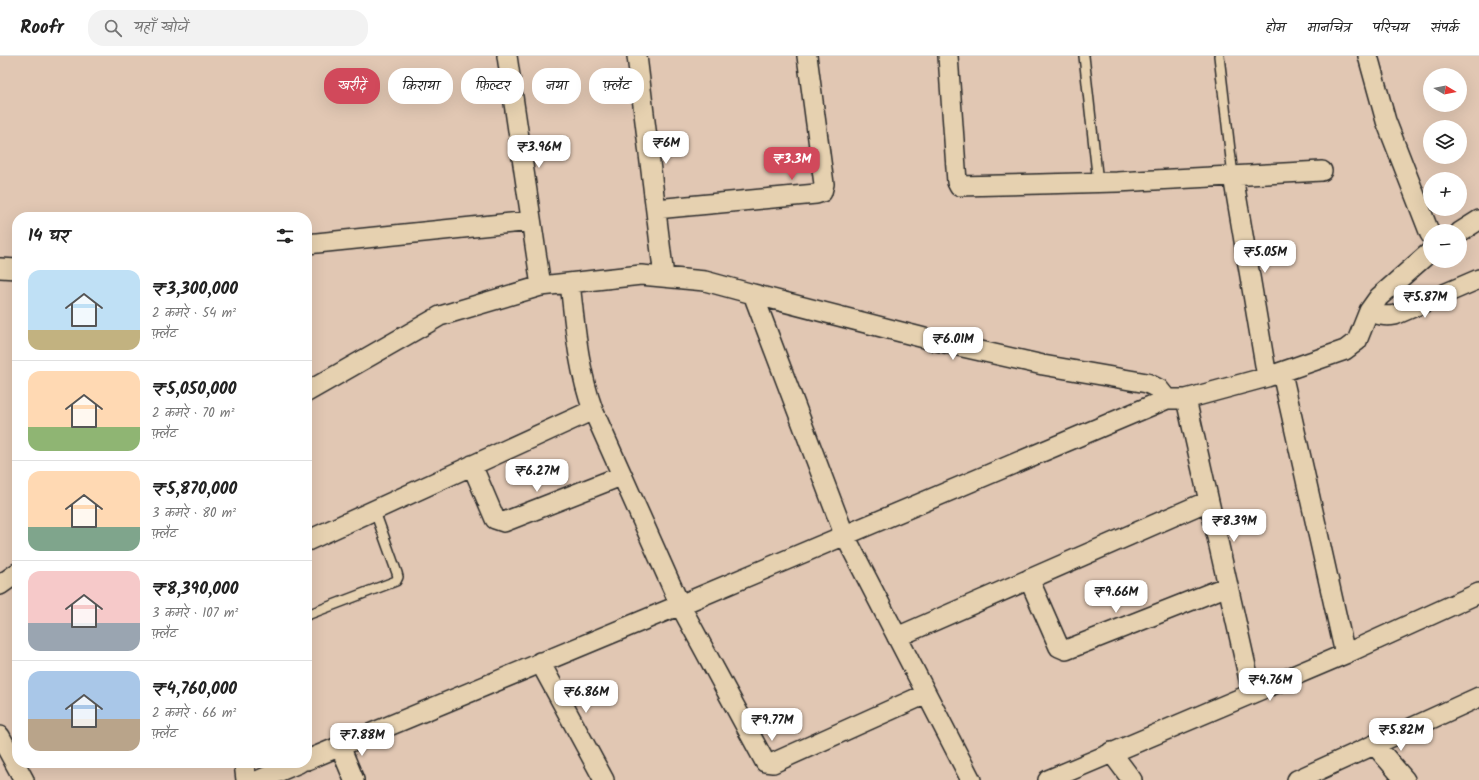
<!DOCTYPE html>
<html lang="hi">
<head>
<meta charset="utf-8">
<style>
  body { margin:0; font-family:Kalam,"Playpen Sans Deva",sans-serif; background:#f2f2f2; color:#222; height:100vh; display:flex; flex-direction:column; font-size:15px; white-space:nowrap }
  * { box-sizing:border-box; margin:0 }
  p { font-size:13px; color:#767676 }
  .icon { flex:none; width:22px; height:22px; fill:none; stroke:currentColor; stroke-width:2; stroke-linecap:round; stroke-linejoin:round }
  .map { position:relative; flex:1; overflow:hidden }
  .drawer { position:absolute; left:12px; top:156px; width:300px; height:556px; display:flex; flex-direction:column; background:#fff; border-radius:16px; box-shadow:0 4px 16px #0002 }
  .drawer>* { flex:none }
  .guide { position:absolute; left:324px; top:12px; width:380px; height:36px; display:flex; gap:8px }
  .needle { width:26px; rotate:100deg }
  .controls { position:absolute; left:1423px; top:12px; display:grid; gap:8px }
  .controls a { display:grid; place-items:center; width:44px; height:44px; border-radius:50%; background:#fff; box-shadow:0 4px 16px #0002; font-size:20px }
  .price { position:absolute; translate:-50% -34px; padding:0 9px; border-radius:8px; background:#fff; color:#222; font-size:13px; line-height:26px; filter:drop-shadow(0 1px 2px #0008) }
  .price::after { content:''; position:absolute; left:50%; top:24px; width:12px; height:9px; margin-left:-6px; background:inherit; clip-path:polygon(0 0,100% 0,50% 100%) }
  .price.current { background:#d1495b; color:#fff }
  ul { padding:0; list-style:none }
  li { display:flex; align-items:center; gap:12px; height:100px; padding:0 16px }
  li+li { border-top:1px solid #e0e0e0 }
  li span { display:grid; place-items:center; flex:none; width:112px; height:80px; border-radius:12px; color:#555 }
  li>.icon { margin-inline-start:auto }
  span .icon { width:48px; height:48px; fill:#fffc; stroke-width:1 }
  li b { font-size:17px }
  h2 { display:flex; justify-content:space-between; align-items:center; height:48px; padding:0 16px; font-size:17px }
  .tag { padding:0 14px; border-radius:16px; background:#fff; box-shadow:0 4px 16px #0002; font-size:14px; line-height:36px }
  .tag.current { background:#d1495b; color:#fff }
  header { display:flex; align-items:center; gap:24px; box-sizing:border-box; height:56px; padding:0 20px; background:#fff; border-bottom:1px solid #e0e0e0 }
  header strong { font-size:19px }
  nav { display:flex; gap:22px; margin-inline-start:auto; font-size:14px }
  .search { width:280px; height:36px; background:#f2f2f2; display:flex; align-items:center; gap:10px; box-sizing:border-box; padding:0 14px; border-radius:16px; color:#767676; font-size:15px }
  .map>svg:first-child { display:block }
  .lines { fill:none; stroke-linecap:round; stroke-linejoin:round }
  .lane-casing { stroke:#2b2b2b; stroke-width:12 }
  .street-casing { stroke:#2b2b2b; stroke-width:22 }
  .lane { stroke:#e6d1b0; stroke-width:9 }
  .street { stroke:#e6d1b0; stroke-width:19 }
</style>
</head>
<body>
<header>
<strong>Roofr</strong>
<div class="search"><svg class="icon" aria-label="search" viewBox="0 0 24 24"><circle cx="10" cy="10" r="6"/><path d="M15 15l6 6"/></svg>यहाँ खोजें</div>
<nav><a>होम</a><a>मानचित्र</a><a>परिचय</a><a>संपर्क</a></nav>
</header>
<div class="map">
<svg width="1479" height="724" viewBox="0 0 1479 724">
  <rect width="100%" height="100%" fill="#e1c7b3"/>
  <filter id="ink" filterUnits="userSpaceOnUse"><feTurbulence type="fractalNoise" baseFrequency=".025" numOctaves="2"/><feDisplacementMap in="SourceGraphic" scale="8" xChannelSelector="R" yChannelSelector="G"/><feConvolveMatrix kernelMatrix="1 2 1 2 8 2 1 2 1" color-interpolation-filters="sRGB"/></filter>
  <g filter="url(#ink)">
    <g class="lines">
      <g class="lane-casing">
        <path id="lane" d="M 1084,0 L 1098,127
          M 1219,0 L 1233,120
          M 307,559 L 396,525 L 398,521 L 397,517 L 374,453"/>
      </g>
      <g class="street-casing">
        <path id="street" d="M 507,0 L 541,230
          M 637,0 L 664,221
          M 948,0 L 957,126 L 959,130 L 1117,126 L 1322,115
          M 1368,0 L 1386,65 L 1430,178
          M 1233,120 L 1267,321
          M 656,153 L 816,138 L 822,136 L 824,128 L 807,0
          M 1460,176 L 1479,164
          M 307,188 L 531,165
          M 0,212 L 17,213
          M 570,227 C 575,270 578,313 593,354 L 680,549 L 765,706 L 773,707 L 926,638
          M 753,238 L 936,285 L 1043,309 L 1147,327 L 1159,333 L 1167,343
          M 1369,255 C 1378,259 1385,261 1395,259 L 1479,223
          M 1282,317 L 1345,598
          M 307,336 L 440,260 L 541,230 L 641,219 L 705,225 L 753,238 L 844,478 L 971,724
          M 1186,343 L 1252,637
          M 472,409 L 495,463 L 504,466 L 621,420
          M 307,485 L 593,354
          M 1029,523 L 1059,591 L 1066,594 L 1228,530
          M 0,529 L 17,517
          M 897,581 L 1208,445
          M 540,606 L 604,724
          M 0,680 L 24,724
          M 1375,689 L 1405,724
          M 340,690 L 354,724
          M 1111,696 L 1132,724
          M 307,704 L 680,549 L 1167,343 L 1186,343 L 1267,321 L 1345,294 L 1357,285 L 1369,255 L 1379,241 L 1430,196
          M 244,707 L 246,724
          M 259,724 L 299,707
          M 1048,724 L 1345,598 L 1479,537
          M 1297,724 L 1479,641"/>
      </g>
      <use href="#lane" class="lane"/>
      <use href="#street" class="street"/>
    </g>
  </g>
</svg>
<div class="controls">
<a><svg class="needle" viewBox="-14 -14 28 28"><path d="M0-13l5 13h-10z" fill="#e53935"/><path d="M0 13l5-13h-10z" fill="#767676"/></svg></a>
<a><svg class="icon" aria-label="layers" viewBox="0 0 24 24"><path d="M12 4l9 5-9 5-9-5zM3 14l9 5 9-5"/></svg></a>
<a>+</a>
<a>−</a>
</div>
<b class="price" style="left:666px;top:109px">₹6M</b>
<b class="price" style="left:539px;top:113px">₹3.96M</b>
<b class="price current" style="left:792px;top:125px">₹3.3M</b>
<b class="price" style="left:1265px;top:218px">₹5.05M</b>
<b class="price" style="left:1425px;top:263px">₹5.87M</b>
<b class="price" style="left:953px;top:305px">₹6.01M</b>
<b class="price" style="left:537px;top:437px">₹6.27M</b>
<b class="price" style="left:1234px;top:487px">₹8.39M</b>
<b class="price" style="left:1116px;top:558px">₹9.66M</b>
<b class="price" style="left:1270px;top:646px">₹4.76M</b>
<b class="price" style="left:586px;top:658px">₹6.86M</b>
<b class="price" style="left:772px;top:686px">₹9.77M</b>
<b class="price" style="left:1401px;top:696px">₹5.82M</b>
<b class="price" style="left:362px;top:701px">₹7.88M</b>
<div class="guide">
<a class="tag current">खरीदें</a>
<a class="tag">किराया</a>
<a class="tag">फ़िल्टर</a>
<a class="tag">नया</a>
<a class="tag">फ़्लैट</a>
</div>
<section class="drawer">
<h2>14 घर<svg class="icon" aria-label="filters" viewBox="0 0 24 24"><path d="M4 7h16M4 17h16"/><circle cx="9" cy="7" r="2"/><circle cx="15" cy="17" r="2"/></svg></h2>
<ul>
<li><span style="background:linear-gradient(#bfe0f5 75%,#c2b280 0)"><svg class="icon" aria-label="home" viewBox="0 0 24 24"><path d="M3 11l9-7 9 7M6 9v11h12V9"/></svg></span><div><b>₹3,300,000</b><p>2 कमरे · 54 m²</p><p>फ़्लैट</p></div></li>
<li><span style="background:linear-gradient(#ffd9b3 70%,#8fb573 0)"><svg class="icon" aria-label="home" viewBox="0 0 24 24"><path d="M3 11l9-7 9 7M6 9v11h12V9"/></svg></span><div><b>₹5,050,000</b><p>2 कमरे · 70 m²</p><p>फ़्लैट</p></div></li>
<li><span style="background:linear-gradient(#ffd9b3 70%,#7fa58c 0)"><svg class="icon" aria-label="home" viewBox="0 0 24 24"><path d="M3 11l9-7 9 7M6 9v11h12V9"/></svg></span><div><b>₹5,870,000</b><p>3 कमरे · 80 m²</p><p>फ़्लैट</p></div></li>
<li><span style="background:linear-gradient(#f6c9c9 65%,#9aa5b1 0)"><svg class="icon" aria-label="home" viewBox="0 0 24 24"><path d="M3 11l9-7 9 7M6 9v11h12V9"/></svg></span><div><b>₹8,390,000</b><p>3 कमरे · 107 m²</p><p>फ़्लैट</p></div></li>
<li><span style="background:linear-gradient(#a9c7e8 60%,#b9a48a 0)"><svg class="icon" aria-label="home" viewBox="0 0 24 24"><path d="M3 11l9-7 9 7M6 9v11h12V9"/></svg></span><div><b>₹4,760,000</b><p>2 कमरे · 66 m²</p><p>फ़्लैट</p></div></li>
</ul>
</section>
</div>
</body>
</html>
